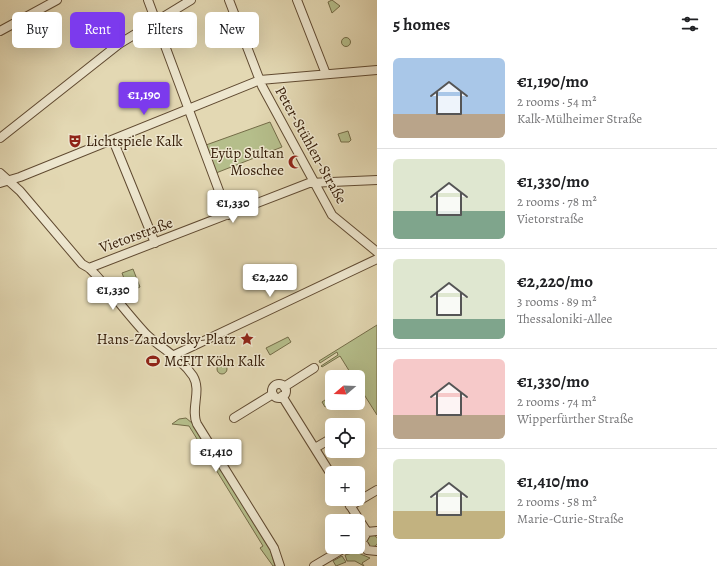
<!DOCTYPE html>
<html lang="en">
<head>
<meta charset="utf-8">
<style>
  body { margin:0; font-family:Alegreya,serif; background:#f2f2f2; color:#202124; height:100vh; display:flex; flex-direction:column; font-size:15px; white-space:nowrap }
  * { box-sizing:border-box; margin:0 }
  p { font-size:13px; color:#757577 }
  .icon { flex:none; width:22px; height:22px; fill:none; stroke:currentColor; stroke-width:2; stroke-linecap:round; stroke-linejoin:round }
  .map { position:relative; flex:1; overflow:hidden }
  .panel { display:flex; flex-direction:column; background:#fff; width:340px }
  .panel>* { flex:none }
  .hud { position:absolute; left:12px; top:12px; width:305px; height:36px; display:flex; gap:8px }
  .needle { width:26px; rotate:251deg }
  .controls { position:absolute; left:325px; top:370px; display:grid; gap:8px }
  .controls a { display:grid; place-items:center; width:40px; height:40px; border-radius:6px; background:#fff; box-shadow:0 4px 16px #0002; font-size:20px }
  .price { position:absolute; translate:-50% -34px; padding:0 9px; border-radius:4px; background:#fff; color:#222; font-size:13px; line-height:26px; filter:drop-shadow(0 1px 2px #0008) }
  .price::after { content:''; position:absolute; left:50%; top:24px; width:12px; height:9px; margin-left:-6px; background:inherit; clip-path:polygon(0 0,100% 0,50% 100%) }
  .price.current { background:#7c3aed; color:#fff }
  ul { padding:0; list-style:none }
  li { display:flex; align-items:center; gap:12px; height:100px; padding:0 16px }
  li+li { border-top:1px solid #e0e0e0 }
  li span { display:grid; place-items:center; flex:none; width:112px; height:80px; border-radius:6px; color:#555 }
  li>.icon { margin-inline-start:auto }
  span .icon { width:48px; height:48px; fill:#fffc; stroke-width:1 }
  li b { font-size:17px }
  h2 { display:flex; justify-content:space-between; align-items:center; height:48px; padding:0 16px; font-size:17px }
  .pill { padding:0 14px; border-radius:6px; background:#fff; box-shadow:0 4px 16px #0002; font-size:14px; line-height:36px }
  .pill.current { background:#7c3aed; color:#fff }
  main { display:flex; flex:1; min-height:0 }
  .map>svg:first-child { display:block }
  .green { fill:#b5be8b; stroke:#746c48 }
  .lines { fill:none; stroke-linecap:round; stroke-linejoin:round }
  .minor-casing { stroke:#604a31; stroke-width:10 }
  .minor { stroke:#ede6ce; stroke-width:8 }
  .labels { text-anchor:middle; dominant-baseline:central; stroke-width:3; stroke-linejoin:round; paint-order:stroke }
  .poi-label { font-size:15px; fill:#341b06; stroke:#ede6ce; text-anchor:start }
  .street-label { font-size:15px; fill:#341b06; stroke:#ede6ce }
</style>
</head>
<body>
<main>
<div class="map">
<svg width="377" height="566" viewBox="0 0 377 566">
  <rect width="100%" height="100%" fill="#e3d8b3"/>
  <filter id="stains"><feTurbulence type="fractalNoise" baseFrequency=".005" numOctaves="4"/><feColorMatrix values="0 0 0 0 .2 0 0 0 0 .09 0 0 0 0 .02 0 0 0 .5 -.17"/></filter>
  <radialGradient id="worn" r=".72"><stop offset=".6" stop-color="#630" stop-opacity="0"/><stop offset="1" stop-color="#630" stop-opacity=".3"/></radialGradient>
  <path class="green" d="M 332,0 L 340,6 L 332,13 L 328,2 Z
    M341.5 42a4.5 4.5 0 1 1 9 0a4.5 4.5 0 1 1-9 0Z
    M 270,122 L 282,147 L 216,173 L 206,145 Z
    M 348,131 L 351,140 L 349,142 L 341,142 L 338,134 Z
    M 133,269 L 140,287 L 129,292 L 122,273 Z
    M 377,325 L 377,415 L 358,385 L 358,377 L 353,377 L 340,356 L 322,367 L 321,366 L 338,355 L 337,352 L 320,363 L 319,361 Z
    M 288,337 L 291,342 L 270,355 L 266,348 Z
    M217 369a5 5 0 1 1 10 0a5 5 0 1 1-10 0Z
    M 331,396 L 332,403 L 325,407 L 322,402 Z
    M 186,418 L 192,423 L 269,545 L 275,566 L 273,566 L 260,548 L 263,546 L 189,426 L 172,424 L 179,419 Z
    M366 541a6 6 0 1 1 12 0a6 6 0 1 1-12 0Z
    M 356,552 L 370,558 L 362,563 L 364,566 L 355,561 L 347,561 L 345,555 Z
    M 342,556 L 346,562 L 336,566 L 333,561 Z"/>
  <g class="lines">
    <g class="minor-casing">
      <path id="minor" d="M 148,0 L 228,215
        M 229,0 L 262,86 L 332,215 L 377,252
        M 297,0 L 326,74
        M 0,31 L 57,0
        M 0,138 L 119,44 L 191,0
        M 113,140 L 155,243
        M 0,173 L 20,191 L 82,264 L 89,268 L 95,274 C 113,294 129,316 147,335 C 162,349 182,359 193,376 C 202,391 190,409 197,424 L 274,548 L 280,566
        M 0,183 L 20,177 L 260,80 L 377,70
        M 89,268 L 309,183 L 377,180
        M 172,356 L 377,259
        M272 391a7 7 0 1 1 14 0a7 7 0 1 1-14 0Z
        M 284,387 L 314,368
        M 282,396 L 332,476
        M 234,418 L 273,394
        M 315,448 L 332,438
        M 346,499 L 367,532
        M 350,506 L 377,490
        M 377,531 L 367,532 L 362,541 L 367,550 L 377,551
        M 314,566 L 346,547"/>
    </g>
    <use href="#minor" class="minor"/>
  </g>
  <defs>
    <g id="theatre-bare" transform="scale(1.08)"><path d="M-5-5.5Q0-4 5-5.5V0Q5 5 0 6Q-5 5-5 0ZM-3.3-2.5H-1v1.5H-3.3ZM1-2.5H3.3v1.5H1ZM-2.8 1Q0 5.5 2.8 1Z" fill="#8f2418" stroke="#ede6ce" stroke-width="2.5" paint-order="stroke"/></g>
    <g id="mosque-bare" transform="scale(1.08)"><path d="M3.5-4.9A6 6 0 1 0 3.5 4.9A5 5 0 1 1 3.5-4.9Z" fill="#8f2418" stroke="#ede6ce" stroke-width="2.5" paint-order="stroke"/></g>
    <g id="sight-bare" transform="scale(1.08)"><path d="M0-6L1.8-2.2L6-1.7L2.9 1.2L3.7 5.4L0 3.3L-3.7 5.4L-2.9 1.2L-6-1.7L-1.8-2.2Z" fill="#8f2418" stroke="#ede6ce" stroke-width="2.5" paint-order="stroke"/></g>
    <g id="stadium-bare" transform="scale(1.08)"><path d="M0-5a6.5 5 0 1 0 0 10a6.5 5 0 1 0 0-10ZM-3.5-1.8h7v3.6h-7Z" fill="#8f2418" stroke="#ede6ce" stroke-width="2.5" paint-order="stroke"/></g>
  </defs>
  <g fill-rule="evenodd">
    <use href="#theatre-bare" x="75" y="141"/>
    <use href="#mosque-bare" x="295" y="162"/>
    <use href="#sight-bare" x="247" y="339"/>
    <use href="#stadium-bare" x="153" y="361"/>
  </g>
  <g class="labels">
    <g class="poi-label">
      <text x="86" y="141">Lichtspiele Kalk</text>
      <text x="284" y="153" text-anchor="end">Eyüp Sultan<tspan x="284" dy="17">Moschee</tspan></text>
      <text x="236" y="339" text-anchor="end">Hans-Zandovsky-Platz</text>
      <text x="164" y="361">McFIT Köln Kalk</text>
    </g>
    <g class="street-label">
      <text transform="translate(311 145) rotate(61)">Peter-Stühlen-Straße</text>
      <text transform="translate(136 235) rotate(-20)">Vietorstraße</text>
    </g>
  </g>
  <rect width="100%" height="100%" filter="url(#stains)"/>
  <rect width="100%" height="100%" fill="url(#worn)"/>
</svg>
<div class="controls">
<a><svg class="needle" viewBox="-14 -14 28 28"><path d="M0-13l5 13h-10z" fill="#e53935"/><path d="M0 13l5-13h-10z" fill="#757577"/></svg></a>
<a><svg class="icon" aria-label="locate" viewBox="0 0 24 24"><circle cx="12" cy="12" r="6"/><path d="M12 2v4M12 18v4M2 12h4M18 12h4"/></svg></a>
<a>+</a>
<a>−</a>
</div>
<b class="price current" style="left:144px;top:116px">€1,190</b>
<b class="price" style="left:233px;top:224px">€1,330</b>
<b class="price" style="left:270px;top:298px">€2,220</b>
<b class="price" style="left:113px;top:311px">€1,330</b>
<b class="price" style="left:216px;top:473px">€1,410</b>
<div class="hud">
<a class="pill">Buy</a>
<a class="pill current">Rent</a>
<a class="pill">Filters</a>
<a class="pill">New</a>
</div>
</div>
<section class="panel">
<h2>5 homes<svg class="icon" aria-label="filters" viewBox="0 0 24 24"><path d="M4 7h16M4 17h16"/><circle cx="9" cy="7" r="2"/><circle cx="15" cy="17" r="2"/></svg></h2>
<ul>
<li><span style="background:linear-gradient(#a9c7e8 70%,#b9a48a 0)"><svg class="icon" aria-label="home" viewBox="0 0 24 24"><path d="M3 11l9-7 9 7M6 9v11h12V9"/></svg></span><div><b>€1,190/mo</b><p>2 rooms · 54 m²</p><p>Kalk-Mülheimer Straße</p></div></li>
<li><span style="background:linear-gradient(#dfe7d0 65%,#7fa58c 0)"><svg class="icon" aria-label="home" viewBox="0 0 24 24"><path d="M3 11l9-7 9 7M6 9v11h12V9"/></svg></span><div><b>€1,330/mo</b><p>2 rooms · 78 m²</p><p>Vietorstraße</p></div></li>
<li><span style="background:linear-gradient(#dfe7d0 75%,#7fa58c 0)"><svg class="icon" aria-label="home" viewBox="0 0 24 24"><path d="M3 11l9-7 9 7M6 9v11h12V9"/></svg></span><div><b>€2,220/mo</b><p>3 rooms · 89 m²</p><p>Thessaloniki-Allee</p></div></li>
<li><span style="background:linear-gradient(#f6c9c9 70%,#b9a48a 0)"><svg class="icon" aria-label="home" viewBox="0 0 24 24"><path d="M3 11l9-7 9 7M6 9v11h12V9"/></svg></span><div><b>€1,330/mo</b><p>2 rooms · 74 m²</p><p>Wipperfürther Straße</p></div></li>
<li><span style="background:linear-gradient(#dfe7d0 65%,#c2b280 0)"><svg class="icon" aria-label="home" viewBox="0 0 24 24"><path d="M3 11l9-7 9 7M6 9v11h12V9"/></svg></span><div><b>€1,410/mo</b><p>2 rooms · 58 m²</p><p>Marie-Curie-Straße</p></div></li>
</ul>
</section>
</main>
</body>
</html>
